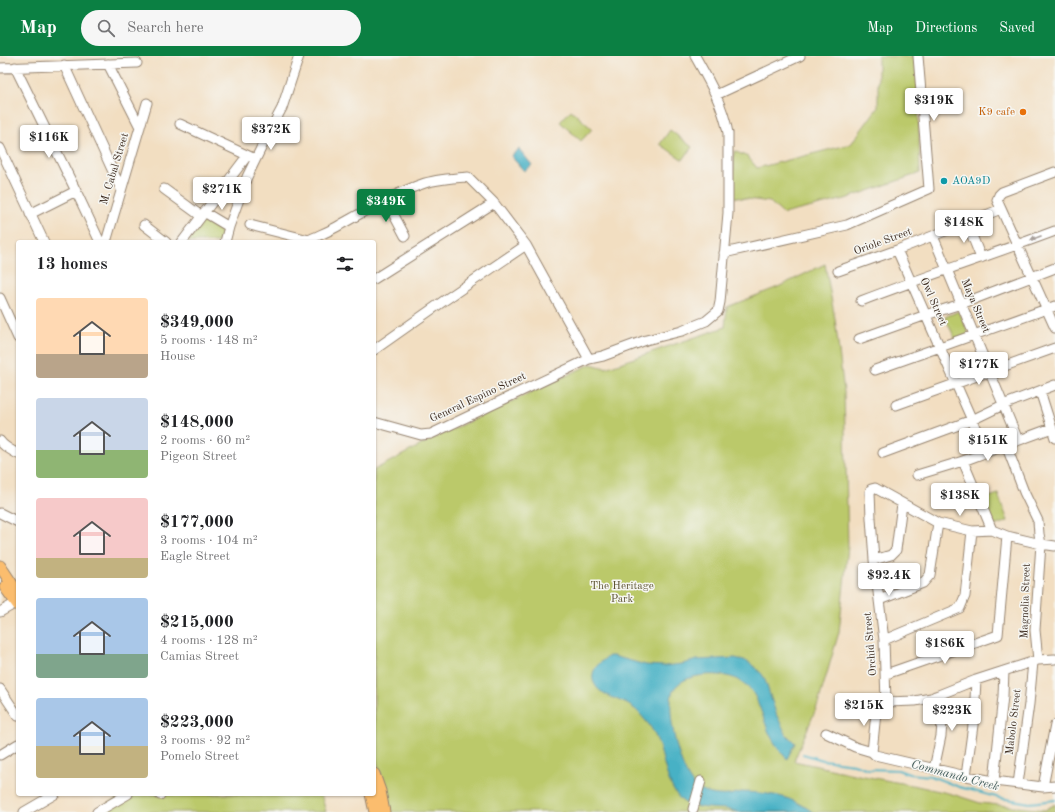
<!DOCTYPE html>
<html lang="en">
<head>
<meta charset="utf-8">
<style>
  body { margin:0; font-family:"Old Standard TT",serif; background:#f6f6f6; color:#202124; height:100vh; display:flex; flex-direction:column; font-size:15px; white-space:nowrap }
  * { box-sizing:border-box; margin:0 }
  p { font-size:13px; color:#757577 }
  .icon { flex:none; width:22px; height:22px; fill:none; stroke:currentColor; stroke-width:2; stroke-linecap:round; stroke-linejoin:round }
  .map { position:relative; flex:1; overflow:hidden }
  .sheet { position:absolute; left:16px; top:184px; width:360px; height:556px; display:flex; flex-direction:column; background:#fff; border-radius:4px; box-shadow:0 1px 3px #0004 }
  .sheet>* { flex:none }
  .price { position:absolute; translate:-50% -34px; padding:0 9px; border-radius:4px; background:#fff; color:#222; font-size:13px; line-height:26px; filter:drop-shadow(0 1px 2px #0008) }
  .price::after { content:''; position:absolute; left:50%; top:24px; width:12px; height:9px; margin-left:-6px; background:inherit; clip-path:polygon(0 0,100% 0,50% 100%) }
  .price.selected { background:#0b8043; color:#fff }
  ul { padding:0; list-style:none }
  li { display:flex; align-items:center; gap:12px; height:100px; padding:0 20px }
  li span { display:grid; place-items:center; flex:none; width:112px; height:80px; border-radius:4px; color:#555 }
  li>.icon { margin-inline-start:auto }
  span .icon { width:48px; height:48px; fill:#fffc; stroke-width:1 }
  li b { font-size:17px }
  h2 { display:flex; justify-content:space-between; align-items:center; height:48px; padding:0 20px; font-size:17px }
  header { display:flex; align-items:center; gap:24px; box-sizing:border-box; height:56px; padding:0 20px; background:#0b8043; color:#fff }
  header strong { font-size:19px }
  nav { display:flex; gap:22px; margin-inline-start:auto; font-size:14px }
  .search { width:280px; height:36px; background:#f6f6f6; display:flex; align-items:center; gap:10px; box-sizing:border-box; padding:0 14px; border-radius:22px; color:#757577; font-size:15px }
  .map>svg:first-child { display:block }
  .green { fill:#bbc96b; stroke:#7b7a44 }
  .water { fill:#47b1c5; stroke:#416e72 }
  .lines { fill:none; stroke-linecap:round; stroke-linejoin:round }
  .stream { stroke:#47b1c5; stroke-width:2 }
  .minor-casing { stroke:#968470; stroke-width:11 }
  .major-casing { stroke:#968470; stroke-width:13 }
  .minor { stroke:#fff; stroke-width:9 }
  .major { stroke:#fbbd6e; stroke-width:11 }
  .oneway { fill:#a79f9a }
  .food-dot { fill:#e8710a; stroke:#f6f6f2; stroke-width:1.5 }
  .culture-dot { fill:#0f9aa8; stroke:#f6f6f2; stroke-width:1.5 }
  .labels { text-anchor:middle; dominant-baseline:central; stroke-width:3; stroke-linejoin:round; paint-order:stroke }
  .food-label { font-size:11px; fill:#c56008; stroke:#f6f6f2; text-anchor:end }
  .street-label { font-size:11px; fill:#3b2a1e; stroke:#f6f6f2 }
  .culture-label { font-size:11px; fill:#0d838f; stroke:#f6f6f2; text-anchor:start }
  .park-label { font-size:11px; fill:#5b5231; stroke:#f6f6f2 }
  .water-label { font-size:12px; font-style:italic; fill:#3f5958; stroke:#f6f6f2 }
</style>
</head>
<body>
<header>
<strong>Map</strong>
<div class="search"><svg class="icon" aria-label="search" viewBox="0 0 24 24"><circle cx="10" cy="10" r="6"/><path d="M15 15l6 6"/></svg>Search here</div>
<nav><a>Map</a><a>Directions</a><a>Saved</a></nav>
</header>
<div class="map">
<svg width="1055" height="756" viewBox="0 0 1055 756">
  <rect width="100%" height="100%" fill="#f6f6f2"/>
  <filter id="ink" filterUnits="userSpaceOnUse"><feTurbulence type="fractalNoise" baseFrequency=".025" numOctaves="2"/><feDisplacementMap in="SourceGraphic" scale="8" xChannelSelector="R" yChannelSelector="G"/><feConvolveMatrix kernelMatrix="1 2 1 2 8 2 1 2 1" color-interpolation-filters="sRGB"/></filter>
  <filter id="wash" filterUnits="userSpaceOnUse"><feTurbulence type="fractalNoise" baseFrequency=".012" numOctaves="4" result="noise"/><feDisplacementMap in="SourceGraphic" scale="16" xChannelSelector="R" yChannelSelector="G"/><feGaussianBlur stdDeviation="0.9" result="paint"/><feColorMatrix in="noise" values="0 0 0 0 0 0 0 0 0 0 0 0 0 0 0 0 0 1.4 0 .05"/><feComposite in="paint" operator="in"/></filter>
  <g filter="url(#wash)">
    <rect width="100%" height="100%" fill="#f2dec1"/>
    <path class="green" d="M 878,0 L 917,0 L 920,117 L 845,143 L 783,158 L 770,146 L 733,141 L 734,95 L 748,101 L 757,112 L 851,88 L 878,51 Z
      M 571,54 L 592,73 L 581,85 L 560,66 Z
      M 670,74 L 692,91 L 683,104 L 660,88 Z
      M 203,166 L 222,175 L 219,186 L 188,186 Z
      M 825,208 L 835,263 L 844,336 L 848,490 L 839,576 L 818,648 L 794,705 L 858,719 L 917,730 L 952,738 L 980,747 L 1045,754 L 1055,748 L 1055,756 L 390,756 L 384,727 L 374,698 L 374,414 L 438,380 L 591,308 L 605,312 L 725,271 L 727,251 L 778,231 Z
      M 959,255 L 970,281 L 957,287 L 945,261 Z
      M 998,438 L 1008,465 L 994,470 L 984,443 Z
      M 113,738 L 321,738 L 326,756 L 94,756 L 116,743 Z"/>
    <path class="water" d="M 519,93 L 532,109 L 524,115 L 511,100 Z
      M 609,600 L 613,600 L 646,609 L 664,610 L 682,608 L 697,604 L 735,602 L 744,604 L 751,608 L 762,618 L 765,624 L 777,660 L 786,678 L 795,687 L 787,703 C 780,696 775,688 770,679 C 764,666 758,640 749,632 C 744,629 739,624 734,622 C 718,616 681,617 673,635 C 665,654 680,717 695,730 C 703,738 718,740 729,739 C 733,738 737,737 741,736 C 751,736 764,737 774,739 C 788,741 801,748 813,756 L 738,756 C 734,755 730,754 726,753 C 713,752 691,753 681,744 C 660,722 666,686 645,664 C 641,659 637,654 632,651 C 621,643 599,640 594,627 C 589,614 600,606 609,600 Z"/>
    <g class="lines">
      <path class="stream" d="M 803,698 L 823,704 L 854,708 L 868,713 L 898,714 L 909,718 L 931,720 L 959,731 L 1000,742 L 1030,747 L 1055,744"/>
    </g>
  </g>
  <g filter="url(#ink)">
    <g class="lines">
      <g class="minor-casing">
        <path id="minor" d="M 108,8 L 140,71
          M 64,9 L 121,133
          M 15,11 L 76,135 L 100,186
          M 0,12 L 137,7
          M 716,39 L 800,0
          M 180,68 L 251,101
          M 0,92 L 44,186
          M 1055,116 L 1002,136 L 999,139 L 997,144 L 1055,272
          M 164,133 L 201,160
          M 386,144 L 405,180
          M 204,156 L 229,171
          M 30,158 L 76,135
          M 967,167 L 981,202
          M 144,169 L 166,186
          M 250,169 L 309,184 C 319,179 330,175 340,169 C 367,154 395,137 425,127 C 438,123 454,122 468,121 L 494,147 L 526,189 L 589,303
          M 933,180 L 1018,384
          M 106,186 L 147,47
          M 182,186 L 247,100
          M 225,186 L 229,171 L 247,121 L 265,84 L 282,52 L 299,0
          M 897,194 L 986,396
          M 724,197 L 847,169 L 929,133 L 918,0
          M 838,215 L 897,194 L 1001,153
          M 374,223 L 494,147
          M 0,242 L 18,282
          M 861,245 C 926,220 991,199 1055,175
          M 859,283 L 926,259 L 961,248 L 1055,212
          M 374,294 L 445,244 L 526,189
          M 875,314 L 940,291 L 1055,250
          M 1040,335 L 1055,382
          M 896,349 L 1055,292
          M 374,366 L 421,379 L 431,378 L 589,303 L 603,300 L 646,284 L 682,275 L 696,269 L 706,265 L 718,255 L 720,246 L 728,157 L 728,77 C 723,49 709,25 695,0
          M 0,385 C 4,391 11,394 18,398
          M 1006,389 L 1024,436 L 1038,465 L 1039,478 L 1041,488 L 1035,574 L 1038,604
          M 883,397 L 972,364 L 1003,349 L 1055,329
          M 963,405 L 992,474
          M 917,419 L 963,405 L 1052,372
          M 0,457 L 18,466
          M 874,504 L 891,499 L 896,494 L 902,448
          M 879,544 L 923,527 L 930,519 L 938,467
          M 0,556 L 16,547
          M 884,584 L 960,552 L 965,540 L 972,475
          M 886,618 L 998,579 L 1007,480
          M 0,633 L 18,660
          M 886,646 L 884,584 L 874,504 L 871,462 L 870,436 L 871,433 L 875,432 L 938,467 L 972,475 L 992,474 L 1007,480 L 1041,488 L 1055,490
          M 886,646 L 876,657 L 872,696 L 875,699 L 966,720 L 994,725 L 1043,731 L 1055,730
          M 886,646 L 915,645 L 931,642 L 976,624 L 1038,604 L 1055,603
          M 826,677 L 855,691 L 872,696
          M 0,699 L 18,688
          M 934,713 L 941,680 L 942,667 L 935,640
          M 966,720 L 974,662 L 976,624
          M 994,725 L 1003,640 L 1004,615
          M 1018,728 L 1029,648 L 1033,606
          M 1043,731 L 1055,669
          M 160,738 L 160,739
          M 693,753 L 701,725
          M 24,756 L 55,738
          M 97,756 L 128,738"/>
      </g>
      <g class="major-casing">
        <path id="major" d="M 0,510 L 18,537
          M 5,531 L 18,549
          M 374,718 L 380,735 L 384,756
          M 371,738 L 375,756"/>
      </g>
      <use href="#minor" class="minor"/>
      <use href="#major" class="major"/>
    </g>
    <defs><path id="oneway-solid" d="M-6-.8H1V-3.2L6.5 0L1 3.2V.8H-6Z"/></defs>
    <use class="oneway" href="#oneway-solid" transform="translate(1036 182) rotate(159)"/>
  </g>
  <circle class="food-dot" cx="1023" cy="56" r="4"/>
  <circle class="culture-dot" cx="944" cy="125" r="4"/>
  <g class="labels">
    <g class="food-label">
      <text x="1015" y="56">K9 cafe</text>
    </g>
    <g class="street-label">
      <text transform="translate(115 113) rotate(-73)">M. Cabal Street</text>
      <text transform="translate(883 186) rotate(-20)">Oriole Street</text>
      <text transform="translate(933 246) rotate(66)">Owl Street</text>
      <text transform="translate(975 250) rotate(67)">Maya Street</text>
      <text transform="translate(478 342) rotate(-25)">General Espino Street</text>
      <text transform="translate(1026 545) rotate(-88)">Magnolia Street</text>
      <text transform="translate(871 588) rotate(-95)">Orchid Street</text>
      <text transform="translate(1014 666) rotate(-83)">Mabolo Street</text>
    </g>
    <g class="culture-label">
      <text x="952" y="125">AOA9D</text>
    </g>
    <g class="park-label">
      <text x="622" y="530">The Heritage<tspan x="622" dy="13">Park</tspan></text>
    </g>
    <g class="water-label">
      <text transform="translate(955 720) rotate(15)">Commando Creek</text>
    </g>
  </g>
</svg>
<b class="price" style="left:934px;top:66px">$319K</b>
<b class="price" style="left:271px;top:95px">$372K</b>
<b class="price" style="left:49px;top:103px">$116K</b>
<b class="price" style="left:222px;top:155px">$271K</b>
<b class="price selected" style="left:386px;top:167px">$349K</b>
<b class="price" style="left:964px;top:188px">$148K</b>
<b class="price" style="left:979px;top:330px">$177K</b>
<b class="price" style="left:988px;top:406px">$151K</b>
<b class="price" style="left:960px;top:461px">$138K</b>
<b class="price" style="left:889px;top:541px">$92.4K</b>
<b class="price" style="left:945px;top:609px">$186K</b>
<b class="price" style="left:864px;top:671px">$215K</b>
<b class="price" style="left:952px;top:676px">$223K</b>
<section class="sheet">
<h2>13 homes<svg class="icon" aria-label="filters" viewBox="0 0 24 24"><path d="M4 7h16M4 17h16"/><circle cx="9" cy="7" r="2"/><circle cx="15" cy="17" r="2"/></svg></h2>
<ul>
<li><span style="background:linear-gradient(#ffd9b3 70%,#b9a48a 0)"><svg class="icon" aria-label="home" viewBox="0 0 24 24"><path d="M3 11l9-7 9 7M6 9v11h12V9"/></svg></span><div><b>$349,000</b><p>5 rooms · 148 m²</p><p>House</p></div></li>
<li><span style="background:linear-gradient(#c9d6e8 65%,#8fb573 0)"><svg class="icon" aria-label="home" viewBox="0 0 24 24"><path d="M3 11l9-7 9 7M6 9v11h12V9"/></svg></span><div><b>$148,000</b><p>2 rooms · 60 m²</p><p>Pigeon Street</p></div></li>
<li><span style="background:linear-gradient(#f6c9c9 75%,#c2b280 0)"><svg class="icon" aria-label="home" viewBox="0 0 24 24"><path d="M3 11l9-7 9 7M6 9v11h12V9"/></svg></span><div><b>$177,000</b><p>3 rooms · 104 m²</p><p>Eagle Street</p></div></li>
<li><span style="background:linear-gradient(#a9c7e8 70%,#7fa58c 0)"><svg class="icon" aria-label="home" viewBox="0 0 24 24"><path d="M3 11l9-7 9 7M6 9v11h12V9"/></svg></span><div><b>$215,000</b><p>4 rooms · 128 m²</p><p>Camias Street</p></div></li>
<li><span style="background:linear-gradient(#a9c7e8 60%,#c2b280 0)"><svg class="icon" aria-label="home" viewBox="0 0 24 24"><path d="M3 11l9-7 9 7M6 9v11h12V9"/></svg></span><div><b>$223,000</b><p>3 rooms · 92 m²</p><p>Pomelo Street</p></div></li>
</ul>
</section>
</div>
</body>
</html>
